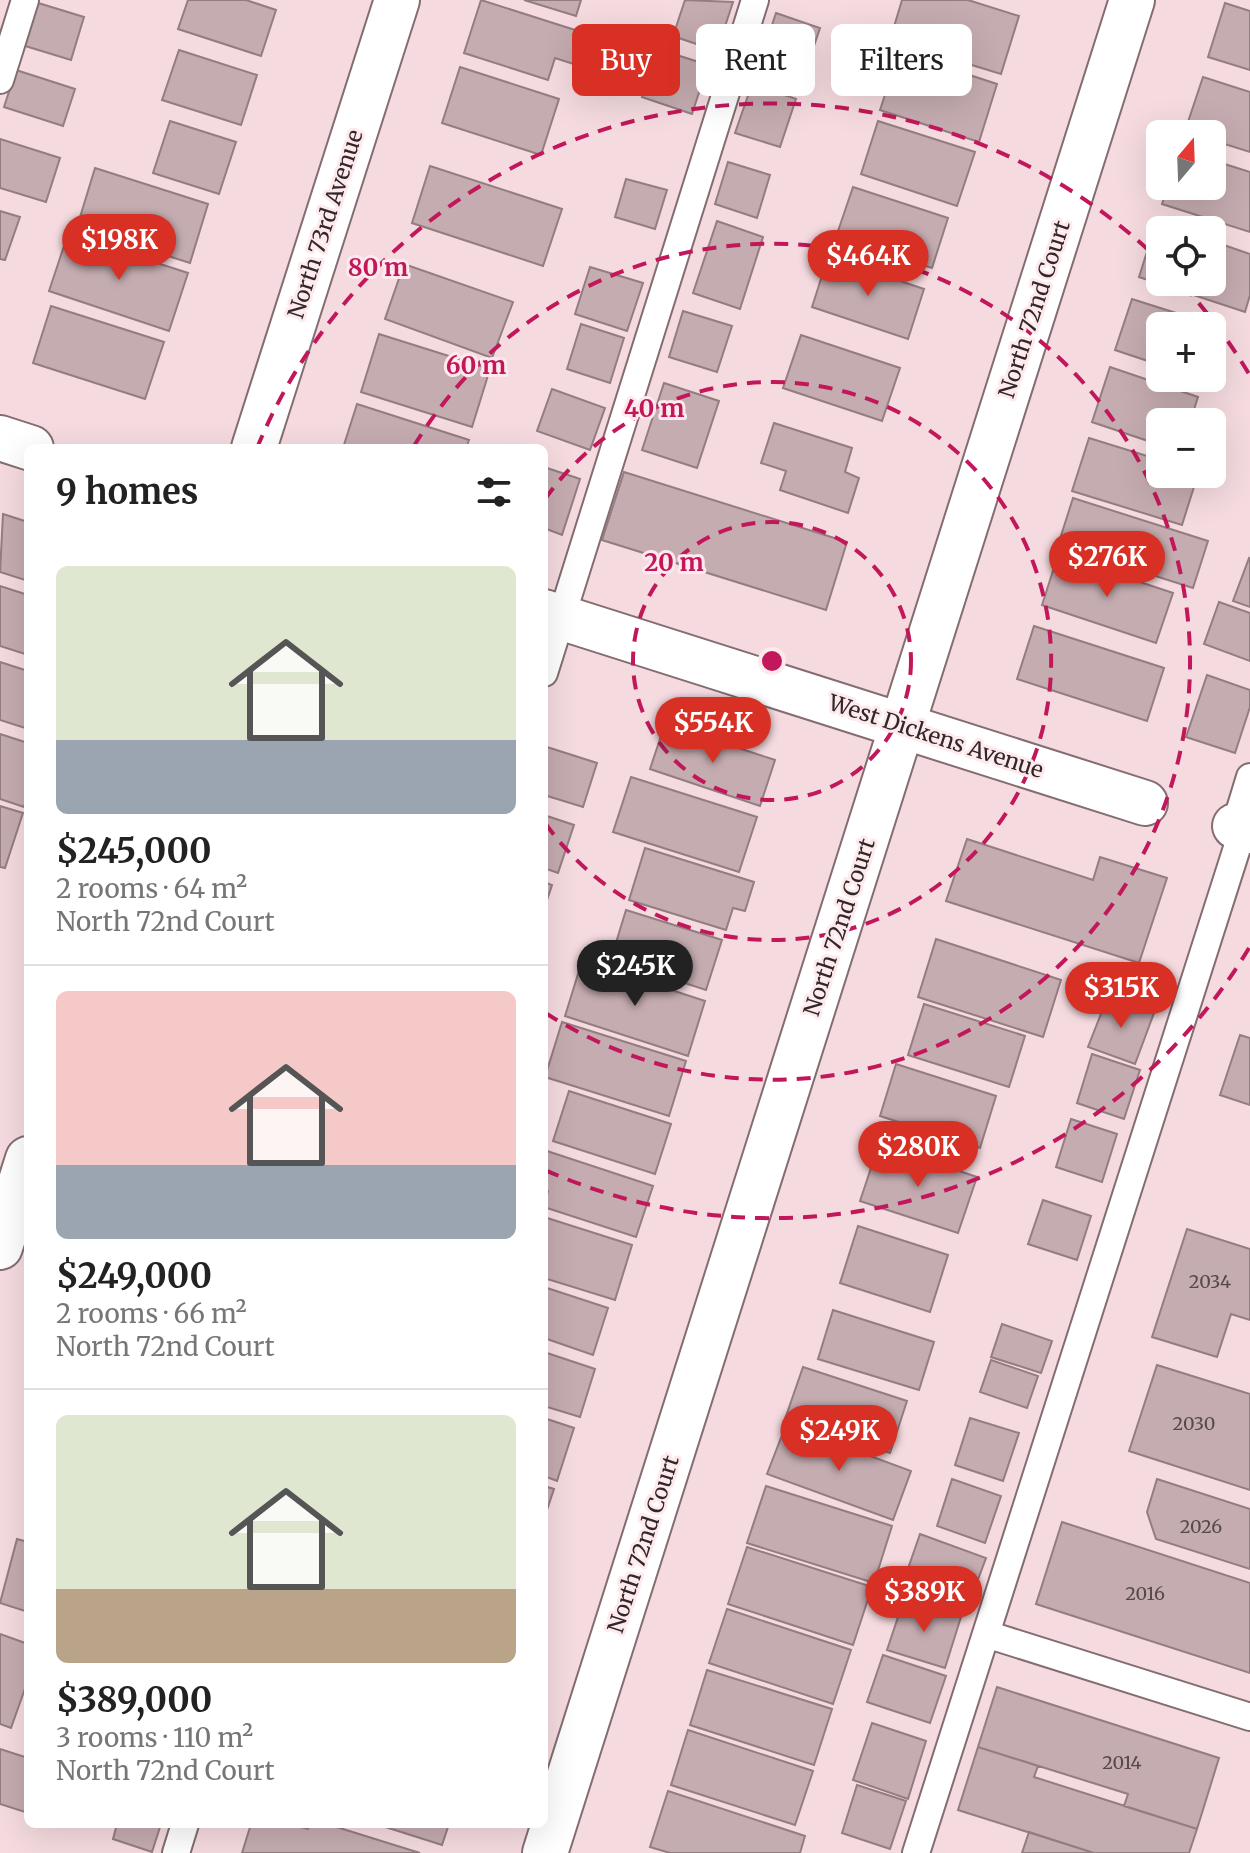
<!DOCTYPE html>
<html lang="en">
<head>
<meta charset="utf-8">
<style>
  body { margin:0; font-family:Merriweather,serif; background:#f6f6f6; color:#222; height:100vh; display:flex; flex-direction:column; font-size:30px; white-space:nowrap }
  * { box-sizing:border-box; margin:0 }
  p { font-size:26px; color:#767676 }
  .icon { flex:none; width:44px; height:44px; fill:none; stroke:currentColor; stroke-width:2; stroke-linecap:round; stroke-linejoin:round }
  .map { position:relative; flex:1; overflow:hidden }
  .drawer { position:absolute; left:24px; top:444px; width:524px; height:1384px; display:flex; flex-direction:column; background:#fff; border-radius:12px; box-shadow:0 8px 32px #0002 }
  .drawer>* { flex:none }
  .hud { position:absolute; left:572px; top:24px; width:558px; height:72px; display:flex; gap:16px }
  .needle { width:52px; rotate:19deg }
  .buttons { position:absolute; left:1146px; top:120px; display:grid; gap:16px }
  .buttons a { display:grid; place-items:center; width:80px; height:80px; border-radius:12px; background:#fff; box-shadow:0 8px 32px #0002; font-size:40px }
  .price { position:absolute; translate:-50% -68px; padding:0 18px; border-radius:28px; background:#d93025; color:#fff; font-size:26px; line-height:52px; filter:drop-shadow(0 2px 4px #0008) }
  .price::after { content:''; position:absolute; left:50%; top:48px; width:24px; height:18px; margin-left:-12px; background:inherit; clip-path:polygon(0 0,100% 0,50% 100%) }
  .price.selected { background:#222; color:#fff }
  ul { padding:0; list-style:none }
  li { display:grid; align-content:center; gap:16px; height:424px; padding:0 32px }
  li+li { border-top:2px solid #e0e0e0 }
  li span { display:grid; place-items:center; height:248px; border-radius:12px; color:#555 }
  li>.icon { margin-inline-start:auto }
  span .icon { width:144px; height:144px; fill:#fffc; stroke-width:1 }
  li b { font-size:34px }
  h2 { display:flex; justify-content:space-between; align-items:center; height:96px; padding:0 32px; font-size:34px }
  .tag { padding:0 28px; border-radius:12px; background:#fff; box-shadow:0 8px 32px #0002; font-size:28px; line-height:72px }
  .tag.selected { background:#d93025; color:#fff }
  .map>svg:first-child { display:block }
  .building { fill:#c5acb0; stroke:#947d81; stroke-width:2 }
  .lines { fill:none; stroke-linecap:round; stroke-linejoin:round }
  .lane-casing { stroke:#846d71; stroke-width:30 }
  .street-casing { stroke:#846d71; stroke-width:48 }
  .lane { stroke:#fff; stroke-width:26 }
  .street { stroke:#fff; stroke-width:44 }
  .ring { fill:none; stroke:#c2185b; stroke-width:4; stroke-dasharray:14 10 }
  .labels { text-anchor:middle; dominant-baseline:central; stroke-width:6; stroke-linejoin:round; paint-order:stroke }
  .number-label { font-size:18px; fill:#56484b }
  .street-label { font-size:22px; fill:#312729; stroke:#feeaed }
  .centre { fill:#c2185b; stroke:#feeaed; stroke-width:4 }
  .ring-label { font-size:24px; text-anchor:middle; font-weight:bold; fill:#c2185b; stroke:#feeaed; stroke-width:6; stroke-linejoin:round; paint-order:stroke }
</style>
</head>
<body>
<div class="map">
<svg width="1250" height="1853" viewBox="0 0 1250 1853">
  <rect width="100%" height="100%" fill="#f5dbdf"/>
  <path class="building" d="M 188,0 L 246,0 L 276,10 L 261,56 L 178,29 Z
    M 481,0 L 600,38 L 589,69 L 555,58 L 548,80 L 464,53 Z
    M 524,0 L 581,0 L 576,16 Z
    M 685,0 L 733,2 L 717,51 L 673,36 Z
    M 902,0 L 968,0 L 1019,16 L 1001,74 L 890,40 Z
    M 35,2 L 84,17 L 71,60 L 22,45 Z
    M 1225,3 L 1250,11 L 1250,70 L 1208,57 Z
    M 776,13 L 820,28 L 798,93 L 754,79 Z
    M 658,49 L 708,65 L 692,114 L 642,97 Z
    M 179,50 L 257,75 L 241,125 L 162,100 Z
    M 899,52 L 997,84 L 979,142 L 880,110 Z
    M 460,67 L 559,99 L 541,155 L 442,123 Z
    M 16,70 L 75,89 L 63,126 L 4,107 Z
    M 1203,77 L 1250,92 L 1250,152 L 1212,140 L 1212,134 L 1185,131 Z
    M 752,84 L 796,99 L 780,147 L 735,133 Z
    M 170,121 L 236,142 L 219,194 L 153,173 Z
    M 878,121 L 975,152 L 957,206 L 861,174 Z
    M 0,139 L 60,158 L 46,202 L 0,188 Z
    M 1212,160 L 1250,172 L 1250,232 L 1162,204 L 1168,186 L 1212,186 Z
    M 728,162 L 770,175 L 757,218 L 715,204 Z
    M 430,166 L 562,209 L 543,266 L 412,223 Z
    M 95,168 L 208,204 L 190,263 L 77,227 Z
    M 626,179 L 667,190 L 655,229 L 615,217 Z
    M 853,187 L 948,218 L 932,268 L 836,237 Z
    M 0,211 L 20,217 L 5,260 L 0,259 Z
    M 717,221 L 763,237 L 740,309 L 693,293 Z
    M 1156,223 L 1178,230 L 1160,230 L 1160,282 L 1212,282 L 1212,241 L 1250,254 L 1250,295 L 1245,312 L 1139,277 Z
    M 68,234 L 188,273 L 169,331 L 49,291 Z
    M 828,257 L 924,289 L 908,339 L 812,307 Z
    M 404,264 L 513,302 L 492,358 L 385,319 Z
    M 590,267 L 643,283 L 627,331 L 575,314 Z
    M 1132,299 L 1220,327 L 1212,351 L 1212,326 L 1160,326 L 1160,365 L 1115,350 Z
    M 51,306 L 164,342 L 145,399 L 33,363 Z
    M 683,311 L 732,326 L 717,372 L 669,357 Z
    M 581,324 L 624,338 L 610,383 L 567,369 Z
    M 379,334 L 490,369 L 472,427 L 361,392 Z
    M 801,335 L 900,368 L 882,421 L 783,388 Z
    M 1110,367 L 1198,397 L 1190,422 L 1160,422 L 1160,445 L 1092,422 Z
    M 664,383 L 719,401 L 697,468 L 642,450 Z
    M 552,389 L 605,408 L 590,450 L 537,431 Z
    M 357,404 L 469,440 L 466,448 L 343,448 Z
    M 774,423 L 852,448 L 845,472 L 859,478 L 848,513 L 780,490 L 786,471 L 761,463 Z
    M 1089,438 L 1160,460 L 1160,474 L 1198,474 L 1182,525 L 1072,491 Z
    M 544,467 L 580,479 L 562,535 L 544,528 Z
    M 624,472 L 847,542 L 826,610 L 602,540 Z
    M 1073,498 L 1208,541 L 1193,588 L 1058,545 Z
    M 3,514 L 28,522 L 28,581 L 0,572 Z
    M 1058,555 L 1173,593 L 1156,643 L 1042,605 Z
    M 1249,558 L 1250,559 L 1250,607 L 1233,601 Z
    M 0,586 L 28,595 L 28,655 L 0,646 Z
    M 1219,602 L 1250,613 L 1250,661 L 1204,644 Z
    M 1034,626 L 1164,668 L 1147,721 L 1017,679 Z
    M 0,662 L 28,671 L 28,729 L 0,720 Z
    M 1207,675 L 1250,690 L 1250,707 L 1235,753 L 1186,737 Z
    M 665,724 L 775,760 L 760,806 L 650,769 Z
    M 0,734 L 28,743 L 28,795 L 24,807 L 0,799 Z
    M 547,747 L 597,763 L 583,807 L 544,795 Z
    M 631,777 L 757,817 L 739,872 L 613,832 Z
    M 0,806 L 23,813 L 5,868 L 0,867 Z
    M 544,815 L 574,825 L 558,873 L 544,868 Z
    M 967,839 L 1093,880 L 1100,857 L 1167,878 L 1139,963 L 946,901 Z
    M 645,848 L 754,882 L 745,911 L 733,908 L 726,930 L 629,900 Z
    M 544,882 L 552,885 L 544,909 Z
    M 626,910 L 722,940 L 706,990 L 611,959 Z
    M 936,939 L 1061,980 L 1043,1037 L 918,997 Z
    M 582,961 L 705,1001 L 688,1056 L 565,1016 Z
    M 1108,996 L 1154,1013 L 1135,1064 L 1088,1047 Z
    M 924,1004 L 1025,1036 L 1009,1087 L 908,1055 Z
    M 562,1022 L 686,1061 L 669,1116 L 545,1077 Z
    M 1240,1035 L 1250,1038 L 1250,1105 L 1220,1095 Z
    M 1092,1054 L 1140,1070 L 1124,1119 L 1077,1103 Z
    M 896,1064 L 996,1096 L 980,1148 L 880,1116 Z
    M 569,1091 L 671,1124 L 655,1174 L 553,1141 Z
    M 1071,1119 L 1117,1134 L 1102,1182 L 1056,1167 Z
    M 879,1144 L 977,1177 L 958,1233 L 860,1201 Z
    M 544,1150 L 653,1186 L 636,1237 L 544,1207 L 548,1191 L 544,1190 Z
    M 1043,1200 L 1091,1216 L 1077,1260 L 1028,1244 Z
    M 544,1217 L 632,1245 L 615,1300 L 544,1278 Z
    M 858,1226 L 948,1255 L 930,1312 L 840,1283 Z
    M 1187,1229 L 1250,1249 L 1250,1320 L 1231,1314 L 1217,1357 L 1152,1337 Z
    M 544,1287 L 608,1308 L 593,1355 L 544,1338 Z
    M 833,1310 L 934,1342 L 919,1390 L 818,1359 Z
    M 1002,1324 L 1052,1341 L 1041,1373 L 991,1357 Z
    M 544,1352 L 595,1369 L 580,1417 L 544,1406 Z
    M 991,1360 L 1038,1376 L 1027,1408 L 980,1392 Z
    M 1157,1365 L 1250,1394 L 1250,1490 L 1129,1451 Z
    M 803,1367 L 907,1401 L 890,1453 L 785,1419 Z
    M 544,1418 L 574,1428 L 557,1481 L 544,1476 Z
    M 970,1418 L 1019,1433 L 1003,1481 L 955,1465 Z
    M 786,1425 L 911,1471 L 893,1520 L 767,1474 Z
    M 952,1479 L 1001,1496 L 985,1543 L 937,1526 Z
    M 1157,1479 L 1250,1509 L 1250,1569 L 1156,1539 L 1147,1512 Z
    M 544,1486 L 554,1489 L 544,1519 Z
    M 766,1486 L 892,1526 L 874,1583 L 747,1543 Z
    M 1062,1522 L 1250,1583 L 1250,1673 L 1036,1604 Z
    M 920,1534 L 986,1558 L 968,1606 L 903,1583 Z
    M 17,1539 L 28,1542 L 28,1612 L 0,1603 Z
    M 747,1547 L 872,1587 L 853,1645 L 728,1604 Z
    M 904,1599 L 961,1617 L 945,1668 L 887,1650 Z
    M 727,1609 L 851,1650 L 833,1704 L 709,1663 Z
    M 0,1634 L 28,1644 L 28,1680 L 11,1728 L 0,1724 Z
    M 883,1655 L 946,1676 L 930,1723 L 867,1702 Z
    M 707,1670 L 832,1709 L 814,1765 L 690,1725 Z
    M 997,1687 L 1219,1758 L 1197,1829 L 1124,1806 L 1128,1794 L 978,1747 Z
    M 872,1723 L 926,1741 L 908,1799 L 853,1780 Z
    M 688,1730 L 813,1771 L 795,1825 L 671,1785 Z
    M 978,1747 L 1038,1766 L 1034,1777 L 1197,1829 L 1189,1853 L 1094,1853 L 958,1810 Z
    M 0,1749 L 28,1758 L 28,1813 L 0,1804 Z
    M 857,1785 L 906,1801 L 890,1849 L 842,1833 Z
    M 668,1791 L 805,1836 L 800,1853 L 670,1853 L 650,1847 Z
    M 117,1824 L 161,1824 L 152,1852 L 113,1839 Z
    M 251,1824 L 290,1824 L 308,1829 L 310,1824 L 327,1824 L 420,1853 L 242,1853 Z
    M 376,1824 L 449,1824 L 442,1845 Z
    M 1029,1832 L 1094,1853 L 1022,1853 Z"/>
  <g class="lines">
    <g class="lane-casing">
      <path id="lane" d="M 0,80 L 25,0
        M 544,673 L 755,0
        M 1235,826 L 1250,777
        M 986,1634 L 1250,1717
        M 176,1853 L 185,1824
        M 916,1853 L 1243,829"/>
    </g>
    <g class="street-casing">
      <path id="street" d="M 0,438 L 31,448
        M 254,448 L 397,0
        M 544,612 L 1145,803
        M 1235,826 L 1250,831
        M 0,1247 L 28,1159
        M 545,1853 L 1132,0"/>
    </g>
    <use href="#lane" class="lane"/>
    <use href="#street" class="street"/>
  </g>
  <g class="ring">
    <circle cx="772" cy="661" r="139"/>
    <path d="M545 499A279 279 0 1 1 545 823"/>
    <path d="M414 446A418 418 0 1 1 544 1012"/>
    <path d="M1249 948A557 557 0 0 1 545 1170M257 448A557 557 0 0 1 1159 260M1183 285A557 557 0 0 1 1249 374"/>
  </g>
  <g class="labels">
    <g class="number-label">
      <text x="1210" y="1281">2034</text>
      <text x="1194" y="1423">2030</text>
      <text x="1201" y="1526">2026</text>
      <text x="1145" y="1593">2016</text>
      <text x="1122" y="1762">2014</text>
    </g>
    <g class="street-label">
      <text transform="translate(325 224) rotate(-72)">North 73rd Avenue</text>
      <text transform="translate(1034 309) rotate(-72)">North 72nd Court</text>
      <text transform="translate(936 736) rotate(18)">West Dickens Avenue</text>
      <text transform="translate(839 927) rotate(-72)">North 72nd Court</text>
      <text transform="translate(643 1544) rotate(-72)">North 72nd Court</text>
    </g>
  </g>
  <circle cx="772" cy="661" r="12" class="centre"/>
  <g class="ring-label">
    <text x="378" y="276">80 m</text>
    <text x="476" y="374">60 m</text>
    <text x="654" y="417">40 m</text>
    <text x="674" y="571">20 m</text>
  </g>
</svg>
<div class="buttons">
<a><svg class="needle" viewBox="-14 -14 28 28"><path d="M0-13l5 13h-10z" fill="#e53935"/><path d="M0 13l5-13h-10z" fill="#767676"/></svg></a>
<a><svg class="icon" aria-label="locate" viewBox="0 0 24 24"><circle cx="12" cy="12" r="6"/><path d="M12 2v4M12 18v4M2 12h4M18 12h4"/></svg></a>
<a>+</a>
<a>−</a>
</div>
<b class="price" style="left:119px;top:282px">$198K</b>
<b class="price" style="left:868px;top:298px">$464K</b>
<b class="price" style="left:1107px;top:599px">$276K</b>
<b class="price" style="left:713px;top:765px">$554K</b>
<b class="price selected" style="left:635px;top:1008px">$245K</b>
<b class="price" style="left:1121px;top:1030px">$315K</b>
<b class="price" style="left:918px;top:1189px">$280K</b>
<b class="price" style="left:839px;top:1473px">$249K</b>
<b class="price" style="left:924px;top:1634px">$389K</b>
<div class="hud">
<a class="tag selected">Buy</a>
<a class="tag">Rent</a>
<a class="tag">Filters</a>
</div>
<section class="drawer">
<h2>9 homes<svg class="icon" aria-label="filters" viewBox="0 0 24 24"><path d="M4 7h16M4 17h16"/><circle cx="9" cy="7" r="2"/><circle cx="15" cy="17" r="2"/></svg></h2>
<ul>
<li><span style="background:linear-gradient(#dfe7d0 70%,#9aa5b1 0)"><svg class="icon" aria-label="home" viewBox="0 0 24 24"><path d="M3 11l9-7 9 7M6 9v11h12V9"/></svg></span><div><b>$245,000</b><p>2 rooms · 64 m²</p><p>North 72nd Court</p></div></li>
<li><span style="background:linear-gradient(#f6c9c9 70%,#9aa5b1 0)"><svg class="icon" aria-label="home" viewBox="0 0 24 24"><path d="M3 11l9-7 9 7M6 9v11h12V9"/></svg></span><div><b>$249,000</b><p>2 rooms · 66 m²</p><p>North 72nd Court</p></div></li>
<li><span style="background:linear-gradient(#dfe7d0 70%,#b9a48a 0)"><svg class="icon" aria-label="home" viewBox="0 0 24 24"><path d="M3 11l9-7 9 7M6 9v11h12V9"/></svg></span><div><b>$389,000</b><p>3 rooms · 110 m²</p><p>North 72nd Court</p></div></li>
</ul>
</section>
</div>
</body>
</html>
